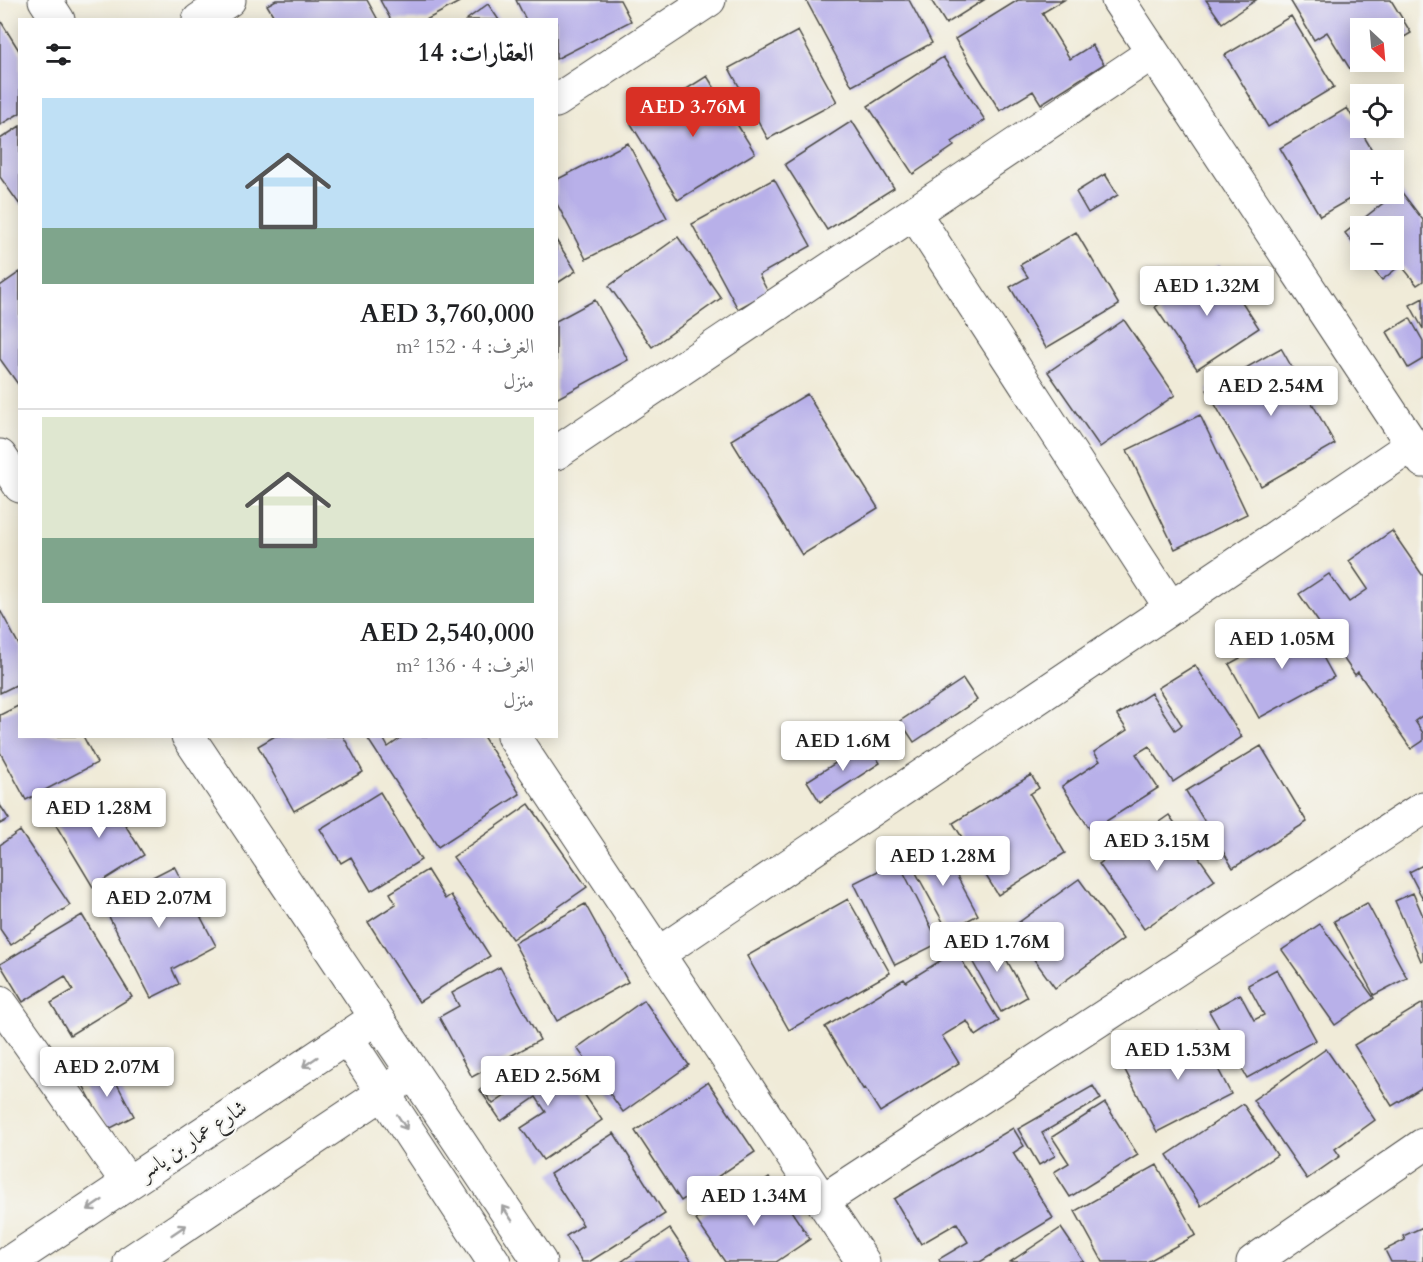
<!DOCTYPE html>
<html lang="ar">
<head>
<meta charset="utf-8">
<style>
  body { margin:0; font-family:Cardo,Amiri,serif; background:#f6f6f6; color:#202124; direction:rtl; height:100vh; display:flex; flex-direction:column; font-size:22px; white-space:nowrap }
  * { box-sizing:border-box; margin:0 }
  p { font-size:20px; color:#757577 }
  .icon { flex:none; width:33px; height:33px; fill:none; stroke:currentColor; stroke-width:2; stroke-linecap:round; stroke-linejoin:round }
  .map { position:relative; flex:1; overflow:hidden; direction:ltr }
  .drawer { position:absolute; left:18px; top:18px; width:540px; height:720px; display:flex; flex-direction:column; background:#fff; border-radius:0px; box-shadow:0 3px 15px #0003; direction:rtl }
  .drawer>* { flex:none }
  .needle { width:39px; rotate:154deg }
  .controls { position:absolute; left:1350px; top:18px; display:grid; gap:12px }
  .controls a { display:grid; place-items:center; width:54px; height:54px; border-radius:0px; background:#fff; box-shadow:0 3px 15px #0003; font-size:30px }
  .price { position:absolute; translate:-50% -51px; padding:0 14px; border-radius:6px; background:#fff; color:#222; font-size:20px; line-height:39px; filter:drop-shadow(0 2px 3px #0008) }
  .price::after { content:''; position:absolute; left:50%; top:36px; width:18px; height:14px; margin-left:-9px; background:inherit; clip-path:polygon(0 0,100% 0,50% 100%) }
  .price.current { background:#d93025; color:#fff }
  ul { padding:0; list-style:none }
  li { display:grid; align-content:center; gap:12px; height:318px; padding:0 24px }
  li+li { border-top:2px solid #e0e0e0 }
  li span { display:grid; place-items:center; height:186px; border-radius:0px; color:#555 }
  li>.icon { margin-inline-start:auto }
  span .icon { width:108px; height:108px; fill:#fffc; stroke-width:1 }
  li b { font-size:26px }
  h2 { display:flex; justify-content:space-between; align-items:center; height:72px; padding:0 24px; font-size:26px }
  .map>svg:first-child { display:block }
  .building { fill:#b8b0e9 }
  .lines { fill:none; stroke-linecap:round; stroke-linejoin:round }
  .minor-casing { stroke:#494845; stroke-width:35 }
  .minor { stroke:#fff; stroke-width:33 }
  .oneway { stroke:#a0a0a0 }
  .labels { text-anchor:middle; dominant-baseline:central; stroke-width:4.5; stroke-linejoin:round; paint-order:stroke }
  .street-label { font-size:21px; fill:#2b2b2b; stroke:#f6f6f2 }
</style>
</head>
<body>
<div class="map">
<svg width="1423" height="1262" viewBox="0 0 1423 1262">
  <rect width="100%" height="100%" fill="#f6f6f2"/>
  <filter id="ink" filterUnits="userSpaceOnUse"><feTurbulence type="fractalNoise" baseFrequency=".0167" numOctaves="2"/><feDisplacementMap in="SourceGraphic" scale="12" xChannelSelector="R" yChannelSelector="G"/><feConvolveMatrix kernelMatrix="1 2 1 2 8 2 1 2 1" color-interpolation-filters="sRGB"/></filter>
  <filter id="wash" filterUnits="userSpaceOnUse"><feTurbulence type="fractalNoise" baseFrequency=".008" numOctaves="4" result="noise"/><feDisplacementMap in="SourceGraphic" scale="24" xChannelSelector="R" yChannelSelector="G"/><feGaussianBlur stdDeviation="1.35" result="paint"/><feColorMatrix in="noise" values="0 0 0 0 0 0 0 0 0 0 0 0 0 0 0 0 0 1.4 0 .05"/><feComposite in="paint" operator="in"/></filter>
  <g filter="url(#wash)">
    <rect width="100%" height="100%" fill="#f0ebd8"/>
    <g id="blocks">
      <path class="building" d="M 276,0 L 367,0 L 378,20 L 276,20 L 267,5 Z
        M 380,0 L 463,0 L 426,20 L 391,20 Z
        M 516,0 L 620,0 L 631,21 L 556,59 L 556,20 L 526,20 Z
        M 806,0 L 909,0 L 932,43 L 852,86 Z
        M 931,0 L 984,0 L 946,24 Z
        M 1018,0 L 1064,0 L 1042,13 L 1070,59 L 1092,45 L 1104,64 L 1041,104 L 1033,91 L 1000,111 L 955,39 Z
        M 1206,0 L 1256,0 L 1222,23 Z
        M 1290,0 L 1391,0 L 1411,33 L 1394,43 L 1394,28 L 1360,28 L 1360,63 L 1350,69 L 1327,32 L 1314,40 Z
        M 488,4 L 499,20 L 466,20 Z
        M 1291,16 L 1334,87 L 1268,127 L 1225,55 Z
        M 0,20 L 20,52 L 20,113 L 0,125 Z
        M 798,31 L 837,102 L 768,139 L 729,68 Z
        M 943,57 L 985,120 L 952,142 L 954,146 L 913,174 L 868,106 Z
        M 707,76 L 755,153 L 678,200 L 631,124 Z
        M 1347,108 L 1378,160 L 1360,160 L 1360,193 L 1320,216 L 1280,148 Z
        M 852,121 L 894,188 L 827,230 L 785,164 Z
        M 20,126 L 20,205 L 0,177 L 0,139 Z
        M 628,143 L 667,218 L 586,259 L 556,202 L 556,180 Z
        M 1105,174 L 1118,195 L 1088,213 L 1076,192 Z
        M 774,179 L 811,246 L 759,275 L 768,292 L 738,309 L 692,224 Z
        M 1400,190 L 1423,220 L 1423,281 L 1417,285 L 1401,265 L 1382,280 L 1365,260 L 1394,260 L 1394,226 L 1360,226 L 1360,253 L 1345,233 Z
        M 1076,232 L 1119,305 L 1046,348 L 1010,287 L 1028,277 L 1020,265 Z
        M 678,237 L 721,298 L 652,347 L 609,286 Z
        M 556,240 L 576,271 L 556,284 Z
        M 1218,265 L 1259,328 L 1197,369 L 1155,307 Z
        M 20,272 L 20,387 L 0,359 L 0,286 Z
        M 1423,298 L 1423,329 L 1410,305 Z
        M 595,300 L 628,360 L 556,399 L 556,321 Z
        M 1410,318 L 1423,341 L 1423,359 L 1408,368 L 1387,332 Z
        M 1124,320 L 1175,395 L 1100,447 L 1048,372 Z
        M 1281,348 L 1335,444 L 1261,486 L 1207,390 Z
        M 807,394 L 878,508 L 802,555 L 731,440 Z
        M 1200,415 L 1247,514 L 1175,549 L 1127,450 Z
        M 1392,531 L 1423,576 L 1423,715 L 1415,721 L 1423,733 L 1423,741 L 1411,749 L 1358,672 L 1355,675 L 1299,594 L 1329,574 L 1349,602 L 1368,589 L 1349,561 Z
        M 0,610 L 20,647 L 20,683 L 0,693 Z
        M 1304,623 L 1334,677 L 1259,718 L 1229,664 Z
        M 1195,665 L 1242,737 L 1173,782 L 1149,746 L 1136,754 L 1158,788 L 1091,831 L 1062,786 L 1100,761 L 1094,752 L 1127,730 L 1117,715 L 1151,693 L 1175,730 L 1182,725 L 1158,688 Z
        M 963,679 L 977,700 L 914,742 L 900,721 Z
        M 20,705 L 20,736 L 83,736 L 97,763 L 26,800 L 0,752 L 0,715 Z
        M 275,736 L 343,736 L 363,772 L 294,811 L 258,746 Z
        M 366,736 L 382,736 L 388,747 L 404,736 L 483,736 L 520,794 L 438,847 Z
        M 867,743 L 880,763 L 820,802 L 807,781 Z
        M 1261,746 L 1307,822 L 1233,868 L 1186,791 Z
        M 1031,775 L 1039,788 L 1030,794 L 1065,853 L 998,895 L 953,823 Z
        M 104,791 L 144,855 L 93,887 L 54,822 Z
        M 380,792 L 421,860 L 371,891 L 351,857 L 341,863 L 320,829 Z
        M 529,804 L 587,887 L 512,939 L 453,857 Z
        M 0,805 L 9,819 L 0,824 Z
        M 1169,815 L 1215,880 L 1144,929 L 1099,864 Z
        M 20,831 L 70,905 L 11,945 L 0,929 L 0,845 Z
        M 939,843 L 978,915 L 948,931 L 909,860 Z
        M 898,861 L 939,943 L 895,965 L 854,883 Z
        M 1423,865 L 1423,899 L 1409,872 Z
        M 174,866 L 216,946 L 172,969 L 179,984 L 151,998 L 102,903 Z
        M 427,870 L 445,899 L 451,895 L 490,956 L 419,1002 L 368,922 L 396,904 L 390,893 Z
        M 1079,879 L 1123,939 L 1055,988 L 1011,928 Z
        M 1413,893 L 1423,916 L 1423,960 L 1421,961 L 1395,901 Z
        M 848,899 L 890,973 L 789,1030 L 747,956 Z
        M 1367,903 L 1407,978 L 1374,995 L 1334,921 Z
        M 585,904 L 628,982 L 557,1021 L 514,943 Z
        M 82,915 L 132,997 L 70,1035 L 51,1003 L 73,990 L 65,976 L 23,1002 L 0,964 Z
        M 1320,924 L 1374,998 L 1335,1025 L 1282,950 Z
        M 993,935 L 1027,997 L 1001,1012 L 966,950 Z
        M 956,951 L 999,1021 L 976,1036 L 967,1021 L 942,1036 L 959,1063 L 880,1112 L 865,1088 L 863,1089 L 825,1027 L 904,979 L 906,982 Z
        M 500,967 L 540,1040 L 472,1077 L 439,1017 L 459,1006 L 452,993 Z
        M 1277,969 L 1316,1040 L 1247,1078 L 1209,1011 L 1240,994 L 1254,1020 L 1264,1015 L 1248,985 Z
        M 644,1000 L 689,1065 L 623,1112 L 577,1048 Z
        M 1423,1003 L 1423,1087 L 1392,1106 L 1354,1045 Z
        M 1198,1030 L 1231,1094 L 1157,1132 L 1124,1068 Z
        M 1326,1049 L 1375,1120 L 1335,1149 L 1340,1156 L 1307,1179 L 1253,1100 Z
        M 560,1059 L 602,1120 L 543,1160 L 521,1128 L 546,1112 L 536,1097 L 501,1121 L 480,1090 L 513,1067 L 518,1074 L 487,1096 L 493,1104 Z
        M 108,1067 L 134,1116 L 107,1130 L 81,1081 Z
        M 708,1082 L 755,1152 L 681,1201 L 635,1131 Z
        M 1093,1086 L 1101,1099 L 1042,1133 L 1055,1156 L 1039,1165 L 1018,1129 Z
        M 1105,1103 L 1138,1155 L 1070,1197 L 1054,1172 L 1069,1163 L 1052,1137 Z
        M 1243,1104 L 1277,1155 L 1201,1206 L 1167,1155 Z
        M 1013,1128 L 1024,1146 L 1013,1153 L 1053,1218 L 980,1262 L 940,1262 L 939,1259 L 968,1242 L 957,1223 L 921,1244 L 894,1199 Z
        M 614,1133 L 665,1214 L 589,1262 L 582,1262 L 566,1236 L 583,1225 L 550,1174 Z
        M 1157,1165 L 1196,1235 L 1147,1262 L 1103,1262 L 1075,1211 Z
        M 769,1178 L 810,1239 L 776,1262 L 725,1262 L 696,1220 L 736,1192 L 740,1198 Z
        M 1423,1227 L 1423,1262 L 1391,1262 L 1385,1250 L 1405,1240 L 1403,1236 Z
        M 1061,1228 L 1084,1262 L 1010,1262 Z
        M 670,1229 L 692,1262 L 621,1262 Z"/>
    </g>
  </g>
  <g filter="url(#ink)">
    <use href="#blocks" fill-opacity="0" stroke="#494845" stroke-width="1.5"/>
    <g class="lines">
      <g class="minor-casing">
        <path id="minor" d="M 45,0 L 58,20
          M 1118,0 L 1423,461
          M 199,20 L 229,0
          M 556,101 L 709,0
          M 914,213 L 1171,608
          M 556,453 L 1152,53
          M 0,456 L 20,486
          M 188,736 L 540,1262
          M 513,736 L 863,1262
          M 658,954 L 1412,445
          M 0,1002 L 128,1183
          M 347,1038 L 494,1262
          M 822,1201 L 1423,808
          M 10,1262 L 376,1018
          M 130,1262 L 413,1073
          M 1253,1262 L 1423,1145"/>
      </g>
      <use href="#minor" class="minor"/>
    </g>
    <defs><path id="oneway-shaft" d="M-6 0H5M1.5-3L5.5 0L1.5 3" fill="none" stroke-width="1.6" stroke-linecap="round" stroke-linejoin="round" transform="scale(1.5)"/></defs>
    <g class="oneway">
      <use href="#oneway-shaft" transform="translate(310 1062) rotate(146)"/>
      <use href="#oneway-shaft" transform="translate(402 1122) rotate(57)"/>
      <use href="#oneway-shaft" transform="translate(95 1205) rotate(146)"/>
      <use href="#oneway-shaft" transform="translate(507 1213) rotate(-124)"/>
      <use href="#oneway-shaft" transform="translate(179 1230) rotate(-34)"/>
    </g>
  </g>
  <g class="labels">
    <g class="street-label">
      <text transform="translate(193 1140) rotate(-34)">شارع عمار بن ياسر</text>
    </g>
  </g>
</svg>
<div class="controls">
<a><svg class="needle" viewBox="-14 -14 28 28"><path d="M0-13l5 13h-10z" fill="#e53935"/><path d="M0 13l5-13h-10z" fill="#757577"/></svg></a>
<a><svg class="icon" aria-label="locate" viewBox="0 0 24 24"><circle cx="12" cy="12" r="6"/><path d="M12 2v4M12 18v4M2 12h4M18 12h4"/></svg></a>
<a>+</a>
<a>−</a>
</div>
<b class="price current" style="left:693px;top:138px">AED 3.76M</b>
<b class="price" style="left:1207px;top:317px">AED 1.32M</b>
<b class="price" style="left:1271px;top:417px">AED 2.54M</b>
<b class="price" style="left:1282px;top:670px">AED 1.05M</b>
<b class="price" style="left:843px;top:772px">AED 1.6M</b>
<b class="price" style="left:99px;top:839px">AED 1.28M</b>
<b class="price" style="left:1157px;top:872px">AED 3.15M</b>
<b class="price" style="left:943px;top:887px">AED 1.28M</b>
<b class="price" style="left:159px;top:929px">AED 2.07M</b>
<b class="price" style="left:997px;top:973px">AED 1.76M</b>
<b class="price" style="left:1178px;top:1081px">AED 1.53M</b>
<b class="price" style="left:107px;top:1098px">AED 2.07M</b>
<b class="price" style="left:548px;top:1107px">AED 2.56M</b>
<b class="price" style="left:754px;top:1227px">AED 1.34M</b>
<section class="drawer">
<h2>العقارات: 14<svg class="icon" aria-label="filters" viewBox="0 0 24 24"><path d="M4 7h16M4 17h16"/><circle cx="9" cy="7" r="2"/><circle cx="15" cy="17" r="2"/></svg></h2>
<ul>
<li><span style="background:linear-gradient(#bfe0f5 70%,#7fa58c 0)"><svg class="icon" aria-label="home" viewBox="0 0 24 24"><path d="M3 11l9-7 9 7M6 9v11h12V9"/></svg></span><div><b>AED 3,760,000</b><p>الغرف: 4 · 152 m²</p><p>منزل</p></div></li>
<li><span style="background:linear-gradient(#dfe7d0 65%,#7fa58c 0)"><svg class="icon" aria-label="home" viewBox="0 0 24 24"><path d="M3 11l9-7 9 7M6 9v11h12V9"/></svg></span><div><b>AED 2,540,000</b><p>الغرف: 4 · 136 m²</p><p>منزل</p></div></li>
</ul>
</section>
</div>
</body>
</html>
